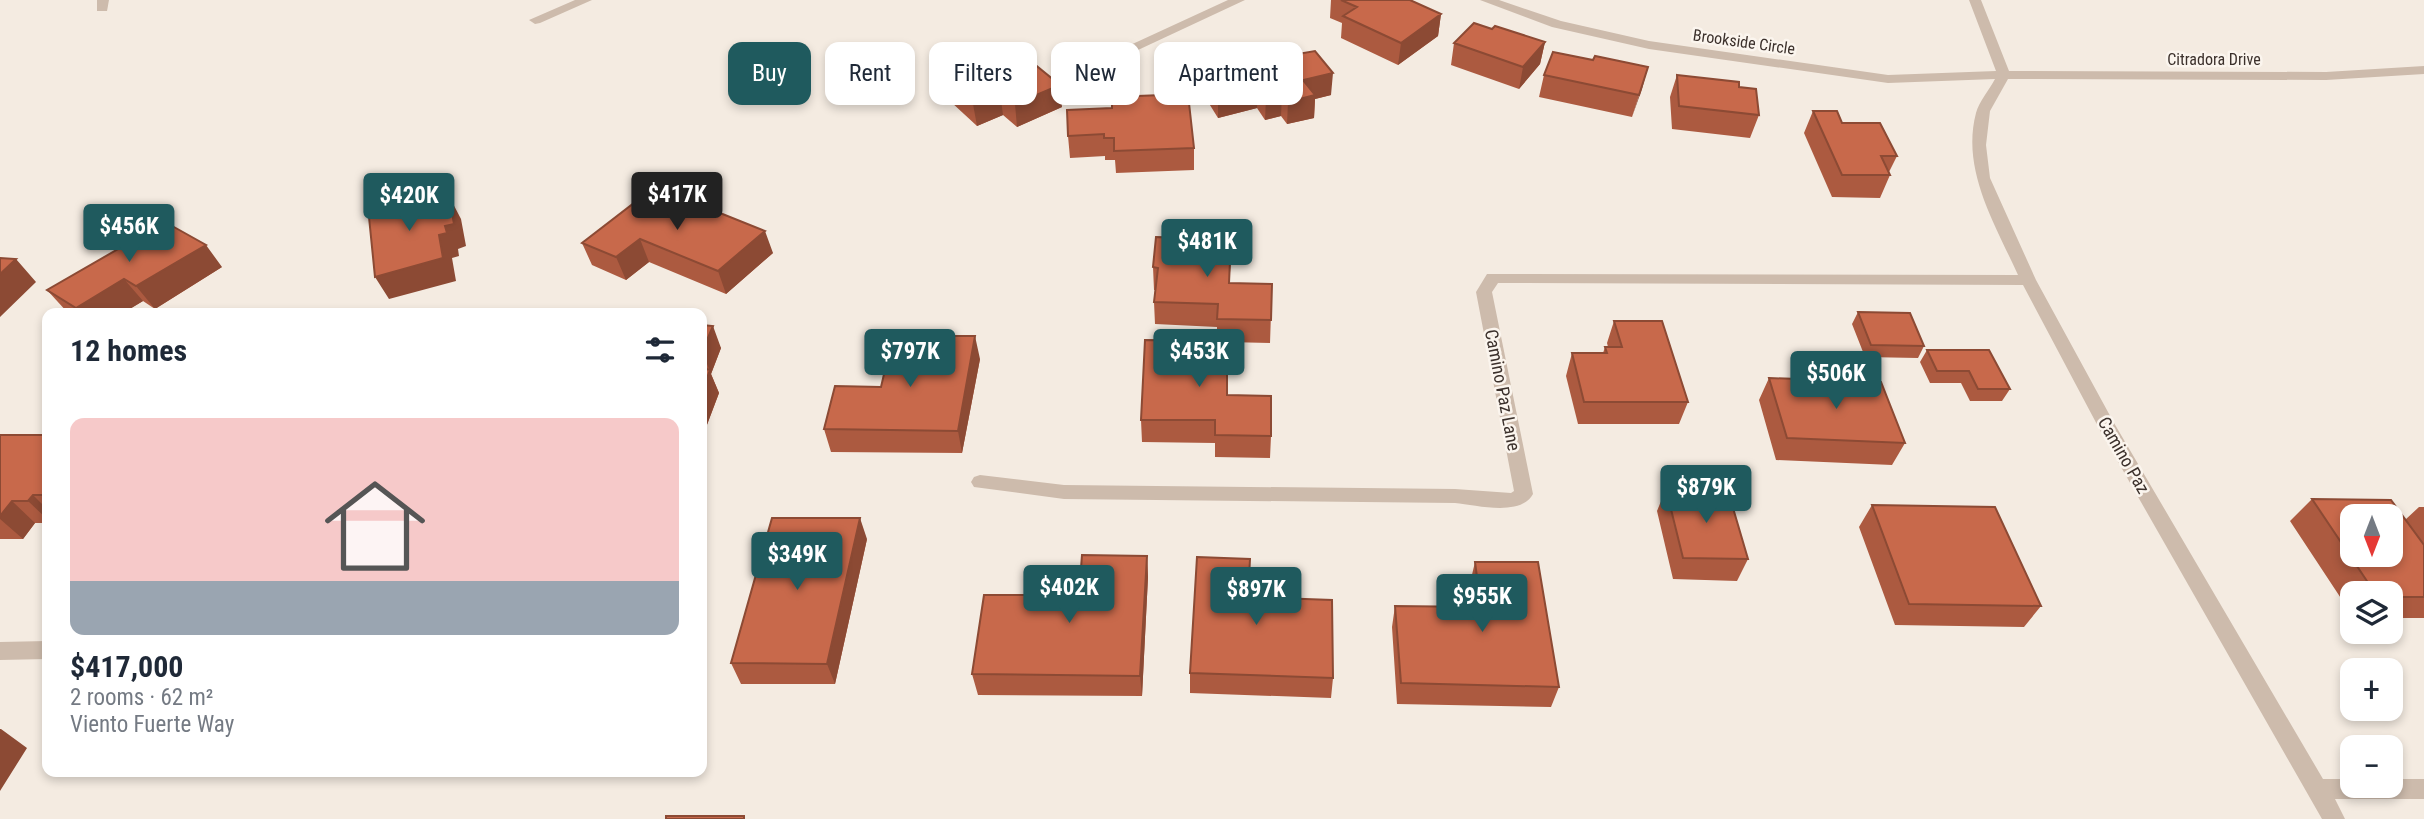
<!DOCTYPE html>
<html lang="en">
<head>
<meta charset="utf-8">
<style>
  body { margin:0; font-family:"Roboto Condensed",sans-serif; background:#f6f6f7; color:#1f2937; height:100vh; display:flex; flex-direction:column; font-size:26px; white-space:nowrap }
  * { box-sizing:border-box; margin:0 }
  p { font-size:23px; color:#747a83 }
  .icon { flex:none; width:38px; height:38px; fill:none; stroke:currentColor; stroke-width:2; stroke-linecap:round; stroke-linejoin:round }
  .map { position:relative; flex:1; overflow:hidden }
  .panel { position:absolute; left:42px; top:308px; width:665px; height:469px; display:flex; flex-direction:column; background:#fff; border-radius:14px; box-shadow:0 4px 10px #0003 }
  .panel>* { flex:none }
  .hud { position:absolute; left:728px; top:42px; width:665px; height:63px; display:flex; gap:14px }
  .needle { width:46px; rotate:180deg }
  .controls { position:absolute; left:2340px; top:504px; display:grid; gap:14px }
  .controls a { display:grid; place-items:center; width:63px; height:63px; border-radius:14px; background:#fff; box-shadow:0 4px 10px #0003; font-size:35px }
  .price { position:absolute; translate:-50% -60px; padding:0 16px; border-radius:7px; background:#1f5a5e; color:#fff; font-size:23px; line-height:46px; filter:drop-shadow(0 2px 4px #0008) }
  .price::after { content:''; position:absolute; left:50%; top:42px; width:21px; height:16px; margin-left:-10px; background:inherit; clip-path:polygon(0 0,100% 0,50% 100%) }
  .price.current { background:#222; color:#fff }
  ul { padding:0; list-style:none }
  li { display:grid; align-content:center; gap:14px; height:371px; padding:0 28px }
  li span { display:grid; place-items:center; height:217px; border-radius:14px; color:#555 }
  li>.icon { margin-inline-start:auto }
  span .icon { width:126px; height:126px; fill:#fffc; stroke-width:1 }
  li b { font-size:30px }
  h2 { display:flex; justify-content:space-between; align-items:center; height:84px; padding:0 28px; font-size:30px }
  .chip { padding:0 24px; border-radius:14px; background:#fff; box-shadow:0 4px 10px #0003; font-size:24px; line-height:63px }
  .chip.current { background:#1f5a5e; color:#fff }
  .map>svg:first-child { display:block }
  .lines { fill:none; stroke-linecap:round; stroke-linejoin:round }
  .service { fill:#cdbbac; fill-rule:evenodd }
  .minor { fill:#cdbbac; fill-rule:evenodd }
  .wall { fill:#ac5a40 }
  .shaded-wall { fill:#8c4a34 }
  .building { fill:#c8694b; stroke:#8c4a34; stroke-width:2; fill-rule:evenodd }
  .labels { text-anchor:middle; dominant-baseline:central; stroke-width:5; stroke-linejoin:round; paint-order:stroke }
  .far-street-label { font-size:16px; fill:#3b302b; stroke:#fbf5ee }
  .street-label { font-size:18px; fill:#3b302b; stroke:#fbf5ee }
</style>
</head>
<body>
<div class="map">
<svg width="2424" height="819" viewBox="0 0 2424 819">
  <rect width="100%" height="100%" fill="#f4ebe1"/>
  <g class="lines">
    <path class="service" d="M 97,0 L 109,0 L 107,11 L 97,11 Z"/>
    <path class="minor" d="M 575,0 L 592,0 L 540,23 L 535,24 L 529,20 Z
      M 1228,0 L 1245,0 L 1138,50 L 1133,51 L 1126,47 Z
      M 1480,0 L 1499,0 L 1561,21 L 1649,41 L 1888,75 L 1996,71 L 1969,0 L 1981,0 L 2009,71 L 2326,72 L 2424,66 L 2424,74 L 2326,80 L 2008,79 L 1990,111 L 1986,145 L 1990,178 L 2036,280 L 2114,423 L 2323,779 L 2352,779 L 2352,786 L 2390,786 L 2390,779 L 2424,779 L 2424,799 L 2335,799 L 2345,819 L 2322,819 L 2101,432 L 2023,285 L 1498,283 L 1492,292 L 1533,494 C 1521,517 1476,505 1455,503 L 1064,499 L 974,487 L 971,482 L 974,477 L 980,475 L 1064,485 L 1455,489 L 1511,493 L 1514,491 L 1476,292 L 1487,274 L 2018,275 C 1995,224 1961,170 1976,113 C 1979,102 1989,90 1995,79 L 1888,83 L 1649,49 L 1552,27 Z
      M 47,641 L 47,659 L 0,660 L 0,642 Z"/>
  </g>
  <path class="wall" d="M 1331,0 L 1410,0 L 1441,14 L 1438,36 L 1398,65 L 1341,38 L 1342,23 L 1330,18 Z
    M 1492,29 L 1545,42 L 1540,64 L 1519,89 L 1451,65 L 1454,43 Z
    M 1284,53 L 1331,95 L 1315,99 L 1314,118 L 1287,124 L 1281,116 L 1265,120 L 1257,108 L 1218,118 L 1200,89 L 1199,67 Z
    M 1593,60 L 1648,67 L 1632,117 L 1539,97 L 1544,75 Z
    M 1677,75 L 1739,87 L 1759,115 L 1750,138 L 1672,129 L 1670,97 Z
    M 947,79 L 1062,107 L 1017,127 L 1003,115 L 977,126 L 951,102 Z
    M 1067,110 L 1194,148 L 1194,170 L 1116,173 L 1115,160 L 1105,160 L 1105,156 L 1070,158 L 1068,136 Z
    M 1813,111 L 1842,123 L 1897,156 L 1889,172 L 1890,175 L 1880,198 L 1832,197 L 1804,133 Z
    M 647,193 L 773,253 L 726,294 L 649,262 L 626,280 L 592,265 L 582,243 Z
    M 1231,262 L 1229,283 L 1272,284 L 1270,343 L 1227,342 L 1227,395 L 1271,436 L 1270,458 L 1215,457 L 1215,443 L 1142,442 L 1141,420 L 1217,341 L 1217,327 L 1155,324 L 1154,302 L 1155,290 L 1154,290 L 1153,267 Z
    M 222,267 L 155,309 L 143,301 L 123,313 L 68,313 L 47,290 Z
    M 1858,312 L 1924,346 L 1918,358 L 1865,357 L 1852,324 Z
    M 1614,321 L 1688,402 L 1679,424 L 1578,424 L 1566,376 L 1572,353 L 1603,353 L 1605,347 L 1608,347 L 1607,343 Z
    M 702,325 L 721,348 L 711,374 L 719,393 L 705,430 L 702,430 Z
    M 1927,350 L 2010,389 L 2002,401 L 1970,401 L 1961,383 L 1930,383 L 1920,362 Z
    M 980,359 L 962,453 L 831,452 L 824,429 L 881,387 Z
    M 1769,378 L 1905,443 L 1892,465 L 1776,460 L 1759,400 Z
    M 0,435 L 47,435 L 47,523 L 35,523 L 23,539 L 0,539 Z
    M 1666,489 L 1748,559 L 1737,581 L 1673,579 L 1657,511 Z
    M 2312,499 L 2405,520 L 2419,507 L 2424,507 L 2424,618 L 2390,618 L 2390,593 L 2352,593 L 2352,615 L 2290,521 Z
    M 1872,505 L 2041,606 L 2024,627 L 1895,625 L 1859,527 Z
    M 867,539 L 835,684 L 741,684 L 731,663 Z
    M 1147,556 L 1148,577 L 1142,696 L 978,695 L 972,674 L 1079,595 Z
    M 1475,562 L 1559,687 L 1551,707 L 1397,704 L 1392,627 L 1395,606 L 1473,607 L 1470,583 Z
    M 1248,597 L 1333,678 L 1331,698 L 1190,693 L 1190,673 Z"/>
  <path class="shaded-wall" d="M 1441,14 L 1438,36 L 1398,65 L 1401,43 Z
    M 1545,42 L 1540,64 L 1519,89 L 1523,67 Z
    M 1648,67 L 1642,89 L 1632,117 L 1639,95 Z
    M 1333,73 L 1331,95 L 1315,99 L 1314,118 L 1287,124 L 1288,102 L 1303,80 Z
    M 1060,85 L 1062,107 L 1017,127 L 1015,104 Z
    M 1258,86 L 1257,108 L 1218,118 L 1218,95 Z
    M 1000,92 L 1003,115 L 977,126 L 973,104 Z
    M 1282,94 L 1281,116 L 1265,120 L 1266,98 Z
    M 449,196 L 461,219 L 466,246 L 458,249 L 459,256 L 452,258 L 456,281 L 389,299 L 375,277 L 439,235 L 445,226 Z
    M 765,231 L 773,253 L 726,294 L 718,271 Z
    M 640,239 L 649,262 L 626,280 L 616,257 Z
    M 206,245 L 222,267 L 155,309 L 136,286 Z
    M 16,259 L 36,282 L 0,317 L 0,274 Z
    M 124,279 L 143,301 L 123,313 L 81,313 L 76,308 Z
    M 713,326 L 721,348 L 711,374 L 719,393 L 705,430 L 702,430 L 702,391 L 710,371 L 702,352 Z
    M 975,336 L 980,359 L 962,453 L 958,431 Z
    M 33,495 L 47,509 L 47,519 L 28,501 Z
    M 12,501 L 35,523 L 23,539 L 0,519 L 0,516 Z
    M 860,518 L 867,539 L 835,684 L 827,664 Z
    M 1147,556 L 1148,577 L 1142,696 L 1140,676 Z
    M 0,729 L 1,729 L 27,748 L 0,791 Z"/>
  <path class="building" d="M 1341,0 L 1410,0 L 1441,14 L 1401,43 L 1343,16 L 1357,7 Z
    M 1474,23 L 1492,29 L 1495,26 L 1545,42 L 1523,67 L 1454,43 Z
    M 1281,49 L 1284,53 L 1295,51 L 1298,54 L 1315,51 L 1333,73 L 1303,80 L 1315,95 L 1288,102 L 1282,94 L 1266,98 L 1258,86 L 1218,95 L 1199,67 Z
    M 1013,52 L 1023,61 L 1028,59 L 1060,85 L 1015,104 L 1000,92 L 973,104 L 947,79 Z
    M 1553,52 L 1593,60 L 1595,56 L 1648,67 L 1639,95 L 1544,75 Z
    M 1677,75 L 1739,82 L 1739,87 L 1756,89 L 1759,115 L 1679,106 Z
    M 1188,94 L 1194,148 L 1114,151 L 1114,138 L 1104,138 L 1104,134 L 1068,136 L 1067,110 L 1112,108 L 1112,97 Z
    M 1813,111 L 1837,111 L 1842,123 L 1880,123 L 1897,156 L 1881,156 L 1890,175 L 1842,175 Z
    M 426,193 L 427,202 L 449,196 L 454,224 L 445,226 L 447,233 L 439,235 L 443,258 L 375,277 L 369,217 L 389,212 L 388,202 Z
    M 647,193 L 677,205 L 685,199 L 765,231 L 718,271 L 640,239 L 616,257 L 582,243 Z
    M 165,222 L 206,245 L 136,286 L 124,279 L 76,308 L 47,290 Z
    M 1156,237 L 1231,239 L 1229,283 L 1272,284 L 1271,320 L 1217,319 L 1218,304 L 1154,302 L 1158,268 L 1153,267 Z
    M 0,258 L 16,259 L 0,274 Z
    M 1858,312 L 1910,313 L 1924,346 L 1871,345 Z
    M 1614,321 L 1662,321 L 1688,402 L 1584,402 L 1572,353 L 1607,353 L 1605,347 L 1622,347 Z
    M 702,325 L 713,326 L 702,352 Z
    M 893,336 L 975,336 L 958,431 L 824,429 L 835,386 L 881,387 Z
    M 1145,340 L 1227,341 L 1227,395 L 1271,396 L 1271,436 L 1215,435 L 1215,420 L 1141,420 Z
    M 1927,350 L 1989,350 L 2010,389 L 1978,389 L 1969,371 L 1937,371 Z
    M 702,368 L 710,370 L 702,391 Z
    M 1769,378 L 1881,382 L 1905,443 L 1787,438 Z
    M 0,435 L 47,435 L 47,495 L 33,495 L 28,501 L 12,501 L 0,516 Z
    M 1666,489 L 1728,491 L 1748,559 L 1683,558 Z
    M 2312,499 L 2391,500 L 2424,545 L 2424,597 L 2390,597 L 2390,593 L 2375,593 ZM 2352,516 L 2390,516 L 2390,555 L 2352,555 Z
    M 1872,505 L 1995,507 L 2041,606 L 1909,604 Z
    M 772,518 L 860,518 L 827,664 L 731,663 Z
    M 1082,555 L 1147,556 L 1140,676 L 972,674 L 984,595 L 1079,595 Z
    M 1197,557 L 1250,559 L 1248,597 L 1332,600 L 1333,678 L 1190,673 Z
    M 1475,562 L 1538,562 L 1559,687 L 1401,683 L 1395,606 L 1481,607 Z
    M 666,816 L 744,816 L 744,819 L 666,819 Z"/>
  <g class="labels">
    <g class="far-street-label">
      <text transform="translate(1744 42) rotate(8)">Brookside Circle</text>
      <text x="2214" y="59">Citradora Drive</text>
    </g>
    <g class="street-label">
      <text transform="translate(1503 390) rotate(79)">Camino Paz Lane</text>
      <text transform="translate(2124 455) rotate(60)">Camino Paz</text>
    </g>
  </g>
</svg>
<div class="controls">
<a><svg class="needle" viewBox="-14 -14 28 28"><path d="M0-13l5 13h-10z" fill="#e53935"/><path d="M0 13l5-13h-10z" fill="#747a83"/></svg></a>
<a><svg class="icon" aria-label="layers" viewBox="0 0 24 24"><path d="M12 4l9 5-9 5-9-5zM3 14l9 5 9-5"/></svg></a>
<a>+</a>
<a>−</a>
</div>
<b class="price current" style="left:677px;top:232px">$417K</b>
<b class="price" style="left:409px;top:233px">$420K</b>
<b class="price" style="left:129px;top:264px">$456K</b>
<b class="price" style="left:1207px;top:279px">$481K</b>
<b class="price" style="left:910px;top:389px">$797K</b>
<b class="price" style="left:1199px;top:389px">$453K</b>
<b class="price" style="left:1836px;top:411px">$506K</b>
<b class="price" style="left:1706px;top:525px">$879K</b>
<b class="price" style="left:797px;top:592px">$349K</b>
<b class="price" style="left:1069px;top:625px">$402K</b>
<b class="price" style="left:1256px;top:627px">$897K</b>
<b class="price" style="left:1482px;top:634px">$955K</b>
<div class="hud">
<a class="chip current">Buy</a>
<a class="chip">Rent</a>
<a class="chip">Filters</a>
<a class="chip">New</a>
<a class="chip">Apartment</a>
</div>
<section class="panel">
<h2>12 homes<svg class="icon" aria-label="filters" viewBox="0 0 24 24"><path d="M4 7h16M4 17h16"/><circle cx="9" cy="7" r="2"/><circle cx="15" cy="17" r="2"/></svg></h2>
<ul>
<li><span style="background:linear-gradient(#f6c9c9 75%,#9aa5b1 0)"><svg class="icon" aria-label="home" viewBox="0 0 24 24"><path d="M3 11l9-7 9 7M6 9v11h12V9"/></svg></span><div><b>$417,000</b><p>2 rooms · 62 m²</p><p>Viento Fuerte Way</p></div></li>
</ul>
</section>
</div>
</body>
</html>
